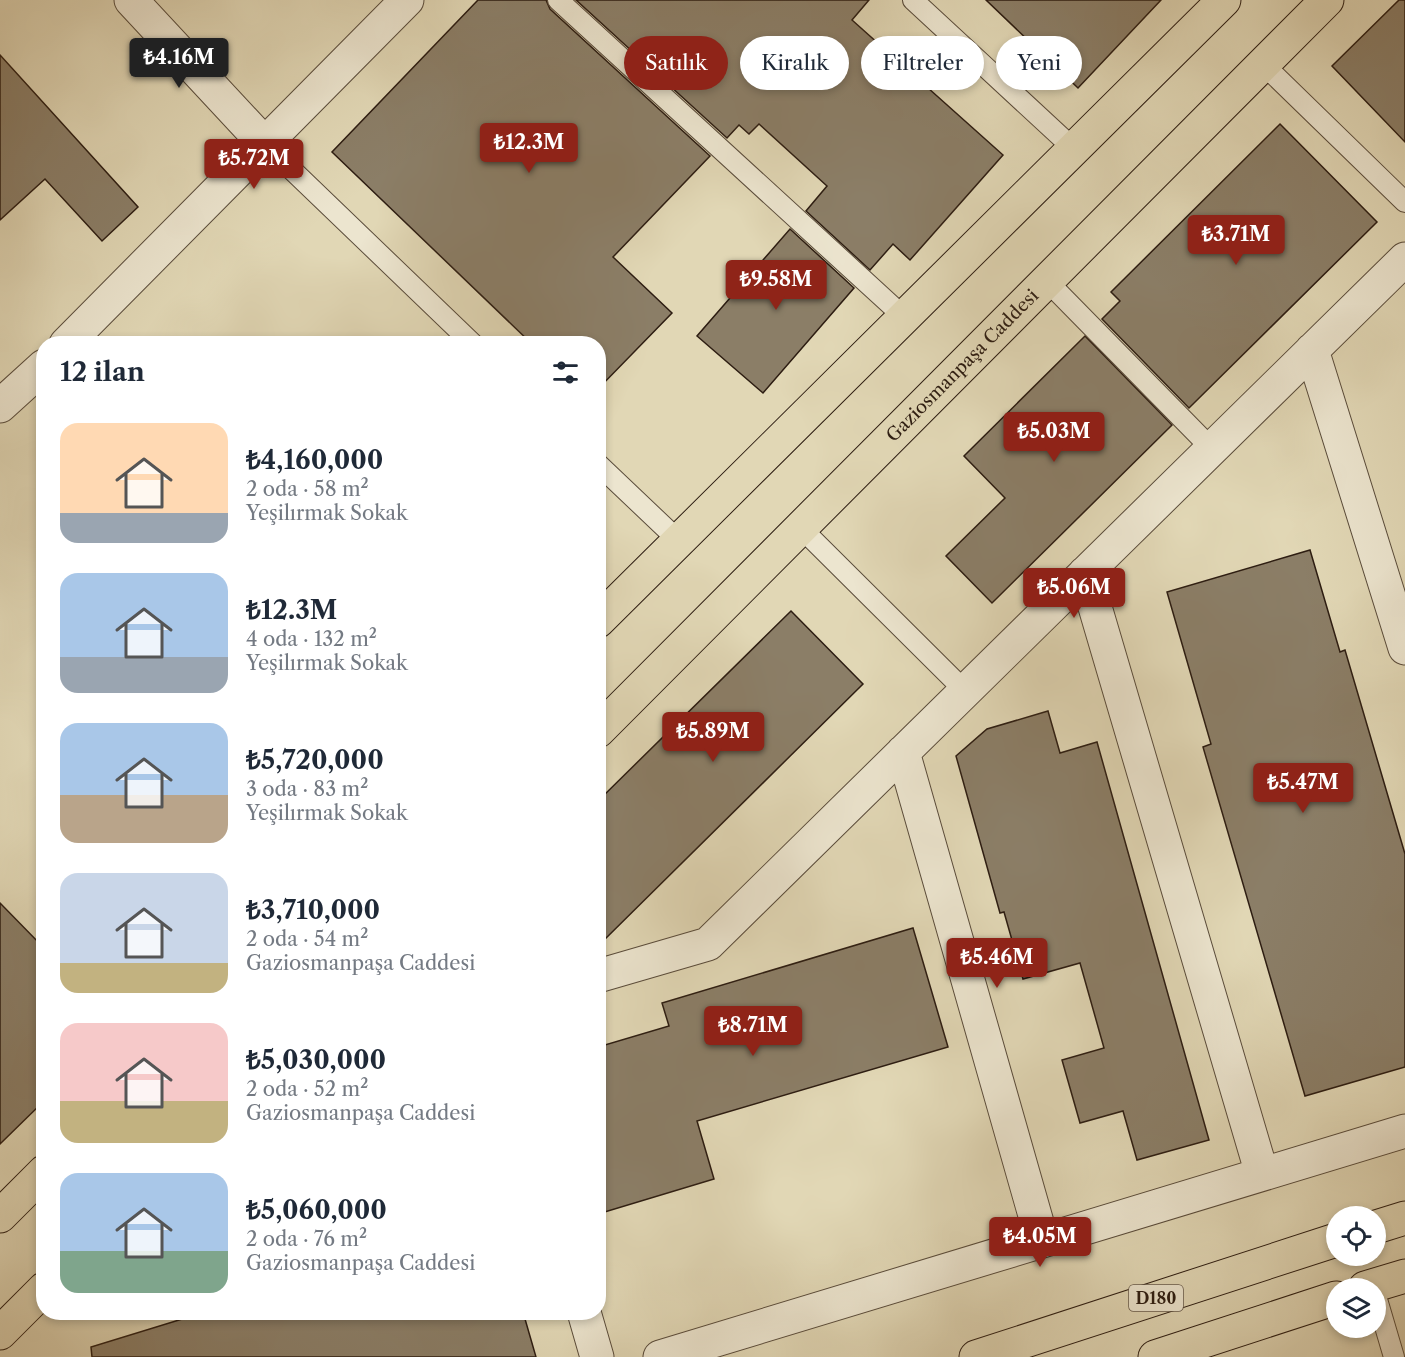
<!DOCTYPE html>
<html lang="tr">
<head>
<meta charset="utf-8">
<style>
  body { margin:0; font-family:"Libre Caslon Text",serif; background:#f2f2f3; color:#1f2937; height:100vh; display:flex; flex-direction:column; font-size:22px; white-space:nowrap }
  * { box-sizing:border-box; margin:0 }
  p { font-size:20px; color:#747a83 }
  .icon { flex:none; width:33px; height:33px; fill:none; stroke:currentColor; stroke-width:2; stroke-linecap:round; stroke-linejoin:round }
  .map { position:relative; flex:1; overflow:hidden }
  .panel { position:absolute; left:36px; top:336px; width:570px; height:984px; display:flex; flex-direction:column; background:#fff; border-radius:24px; box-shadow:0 3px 9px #0003 }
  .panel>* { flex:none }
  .guide { position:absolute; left:624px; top:36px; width:570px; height:54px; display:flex; gap:12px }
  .controls { position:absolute; left:1326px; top:1206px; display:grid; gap:12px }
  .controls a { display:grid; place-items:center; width:60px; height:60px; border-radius:50%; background:#fff; box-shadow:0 3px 9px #0003; font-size:30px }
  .price { position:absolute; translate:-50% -51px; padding:0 14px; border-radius:6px; background:#8f2418; color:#fff; font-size:20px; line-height:39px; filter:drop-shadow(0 2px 3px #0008) }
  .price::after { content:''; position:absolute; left:50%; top:36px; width:18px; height:14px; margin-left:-9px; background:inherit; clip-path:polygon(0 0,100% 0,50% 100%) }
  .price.on { background:#222; color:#fff }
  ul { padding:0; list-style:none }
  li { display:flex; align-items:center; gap:18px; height:150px; padding:0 24px }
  li span { display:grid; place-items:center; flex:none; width:168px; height:120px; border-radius:18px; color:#555 }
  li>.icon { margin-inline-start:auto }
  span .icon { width:72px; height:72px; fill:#fffc; stroke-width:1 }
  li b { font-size:26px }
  h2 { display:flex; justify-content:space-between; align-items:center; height:72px; padding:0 24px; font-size:26px }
  .tag { padding:0 21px; border-radius:27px; background:#fff; box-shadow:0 3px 9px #0003; font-size:21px; line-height:54px }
  .tag.on { background:#8f2418; color:#fff }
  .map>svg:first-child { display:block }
  .building { fill:#8b7e67; stroke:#2d1d12; stroke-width:1.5 }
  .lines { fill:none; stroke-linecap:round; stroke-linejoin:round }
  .lane-casing { stroke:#5a4c3b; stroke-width:22 }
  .street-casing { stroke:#5a4c3b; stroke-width:35 }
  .primary-casing { stroke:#2d1d12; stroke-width:35 }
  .highway-casing { stroke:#2d1d12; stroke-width:35 }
  .lane { stroke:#ece5cf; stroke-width:20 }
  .street { stroke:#ece5cf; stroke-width:33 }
  .primary { stroke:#e1d7b5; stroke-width:33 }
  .highway { stroke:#e1d7b5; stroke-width:33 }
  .labels { text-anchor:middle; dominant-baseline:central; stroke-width:5; stroke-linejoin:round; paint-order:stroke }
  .shield { fill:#ece5cf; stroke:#66594b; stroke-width:1.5 }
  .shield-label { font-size:16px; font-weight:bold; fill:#2d1d12 }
  .street-label { font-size:18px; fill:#2d1d12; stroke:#ece5cf }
</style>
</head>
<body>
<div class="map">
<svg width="1405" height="1357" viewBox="0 0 1405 1357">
  <rect width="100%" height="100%" fill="#e1d7b5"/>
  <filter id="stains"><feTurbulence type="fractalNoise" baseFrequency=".00333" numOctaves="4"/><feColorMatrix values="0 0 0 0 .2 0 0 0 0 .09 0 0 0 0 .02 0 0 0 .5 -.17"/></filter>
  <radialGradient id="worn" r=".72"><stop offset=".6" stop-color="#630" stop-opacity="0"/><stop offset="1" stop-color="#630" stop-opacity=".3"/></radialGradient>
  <path class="building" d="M 478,0 L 546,0 L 550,9 L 710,156 L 613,257 L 672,313 L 598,389 L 598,344 L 532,344 L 332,152 Z
    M 576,0 L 869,0 L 852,20 L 1003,155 L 910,260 L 893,244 L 870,270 L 806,211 L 827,186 L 759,124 L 749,134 L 739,125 L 727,138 Z
    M 986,0 L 1161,0 L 1078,88 Z
    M 1399,0 L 1405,0 L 1405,142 L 1332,66 Z
    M 0,55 L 138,207 L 102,241 L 45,179 L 0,220 Z
    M 1280,124 L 1377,222 L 1189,408 L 1102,319 L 1120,301 L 1111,292 Z
    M 790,229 L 854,288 L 763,393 L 697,336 Z
    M 1085,336 L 1172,425 L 992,603 L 946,556 L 1005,498 L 964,456 Z
    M 1310,550 L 1340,652 L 1345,650 L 1405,854 L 1405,1067 L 1305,1096 L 1203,747 L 1211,744 L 1167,592 Z
    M 791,611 L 863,684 L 598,946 L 598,801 Z
    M 1048,711 L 1060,753 L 1097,742 L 1209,1140 L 1137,1160 L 1123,1111 L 1080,1123 L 1062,1060 L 1104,1048 L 1080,963 L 1023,979 L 1004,912 L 1000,913 L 956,756 L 987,729 Z
    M 0,903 L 44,948 L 44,1101 L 0,1144 Z
    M 913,928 L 948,1047 L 697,1121 L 714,1179 L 598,1214 L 598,1047 L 669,1026 L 662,1003 Z
    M 205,1312 L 523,1312 L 536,1357 L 92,1357 L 91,1347 Z"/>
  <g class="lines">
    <g class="lane-casing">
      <path id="lane" d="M 558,0 L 904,317
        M 913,0 L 1074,149
        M 1263,64 L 1405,202
        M 264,143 L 473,344
        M 1047,281 L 1212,449
        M 598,464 L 679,541
        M 801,528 L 965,691
        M 1376,1296 L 1394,1357"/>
    </g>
    <g class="street-casing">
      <path id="street" d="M 131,0 L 264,143
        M 66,344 L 407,0
        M 1312,350 L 1405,648
        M 0,406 L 44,366
        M 1085,573 L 1262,1174
        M 903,752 L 1042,1240
        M 598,976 L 708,944 L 1405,259
        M 584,1312 L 597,1357
        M 660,1357 L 1405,1131"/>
    </g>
    <g class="primary-casing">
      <g id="primary">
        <path d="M 598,621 L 1224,0"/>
        <path id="s1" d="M 598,731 L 1327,0"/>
        <path d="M 0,1216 L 44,1172"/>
        <path d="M 0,1333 L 44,1289"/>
      </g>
    </g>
    <g class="highway-casing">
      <path id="highway" d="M 1376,1227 L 1405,1218
        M 1365,1288 L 1405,1276
        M 976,1357 L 1336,1240
        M 1155,1357 L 1336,1298"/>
    </g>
    <use href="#lane" class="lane"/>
    <use href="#street" class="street"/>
    <use href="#primary" class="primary"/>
    <use href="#highway" class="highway"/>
  </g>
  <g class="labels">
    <rect class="shield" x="1129" y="1285" width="54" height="26" rx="4.5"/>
    <g class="shield-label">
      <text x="1156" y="1298">D180</text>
    </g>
    <g class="street-label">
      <text stroke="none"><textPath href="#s1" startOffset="516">Gaziosmanpaşa Caddesi</textPath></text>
    </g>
  </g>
  <rect width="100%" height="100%" filter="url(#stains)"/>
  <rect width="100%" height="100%" fill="url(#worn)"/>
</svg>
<div class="controls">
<a><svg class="icon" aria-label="locate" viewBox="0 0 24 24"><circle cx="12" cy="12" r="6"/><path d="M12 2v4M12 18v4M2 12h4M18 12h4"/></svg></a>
<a><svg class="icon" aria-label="layers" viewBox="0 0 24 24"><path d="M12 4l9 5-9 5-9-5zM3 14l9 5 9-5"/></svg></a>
</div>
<b class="price on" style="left:179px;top:89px">₺4.16M</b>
<b class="price" style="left:529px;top:174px">₺12.3M</b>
<b class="price" style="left:254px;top:190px">₺5.72M</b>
<b class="price" style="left:1236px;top:266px">₺3.71M</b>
<b class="price" style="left:776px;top:311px">₺9.58M</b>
<b class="price" style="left:1054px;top:463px">₺5.03M</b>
<b class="price" style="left:1074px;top:619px">₺5.06M</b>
<b class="price" style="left:713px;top:763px">₺5.89M</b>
<b class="price" style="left:1303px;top:814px">₺5.47M</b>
<b class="price" style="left:997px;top:989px">₺5.46M</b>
<b class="price" style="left:753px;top:1057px">₺8.71M</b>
<b class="price" style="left:1040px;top:1268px">₺4.05M</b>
<div class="guide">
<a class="tag on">Satılık</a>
<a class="tag">Kiralık</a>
<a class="tag">Filtreler</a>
<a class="tag">Yeni</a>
</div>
<section class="panel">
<h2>12 ilan<svg class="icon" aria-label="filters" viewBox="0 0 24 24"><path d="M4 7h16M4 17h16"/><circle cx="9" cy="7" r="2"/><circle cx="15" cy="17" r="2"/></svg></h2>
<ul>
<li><span style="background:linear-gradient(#ffd9b3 75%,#9aa5b1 0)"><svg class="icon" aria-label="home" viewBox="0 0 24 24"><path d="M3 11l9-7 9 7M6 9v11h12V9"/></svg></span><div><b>₺4,160,000</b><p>2 oda · 58 m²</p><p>Yeşilırmak Sokak</p></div></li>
<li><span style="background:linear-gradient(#a9c7e8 70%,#9aa5b1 0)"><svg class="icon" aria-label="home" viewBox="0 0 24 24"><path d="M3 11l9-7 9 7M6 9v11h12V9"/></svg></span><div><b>₺12.3M</b><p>4 oda · 132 m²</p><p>Yeşilırmak Sokak</p></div></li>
<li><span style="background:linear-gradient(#a9c7e8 60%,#b9a48a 0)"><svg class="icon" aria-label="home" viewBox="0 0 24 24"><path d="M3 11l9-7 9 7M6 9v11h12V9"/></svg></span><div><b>₺5,720,000</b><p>3 oda · 83 m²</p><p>Yeşilırmak Sokak</p></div></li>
<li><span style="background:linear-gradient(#c9d6e8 75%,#c2b280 0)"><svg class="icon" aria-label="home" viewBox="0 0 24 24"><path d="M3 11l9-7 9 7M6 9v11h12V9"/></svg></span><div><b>₺3,710,000</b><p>2 oda · 54 m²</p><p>Gaziosmanpaşa Caddesi</p></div></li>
<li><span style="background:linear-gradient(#f6c9c9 65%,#c2b280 0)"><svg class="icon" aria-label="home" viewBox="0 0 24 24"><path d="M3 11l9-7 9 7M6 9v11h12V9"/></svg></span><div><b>₺5,030,000</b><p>2 oda · 52 m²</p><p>Gaziosmanpaşa Caddesi</p></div></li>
<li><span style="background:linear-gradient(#a9c7e8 65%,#7fa58c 0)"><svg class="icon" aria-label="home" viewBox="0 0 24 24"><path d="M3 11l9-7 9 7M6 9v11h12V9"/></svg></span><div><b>₺5,060,000</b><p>2 oda · 76 m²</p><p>Gaziosmanpaşa Caddesi</p></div></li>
</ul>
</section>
</div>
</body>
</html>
